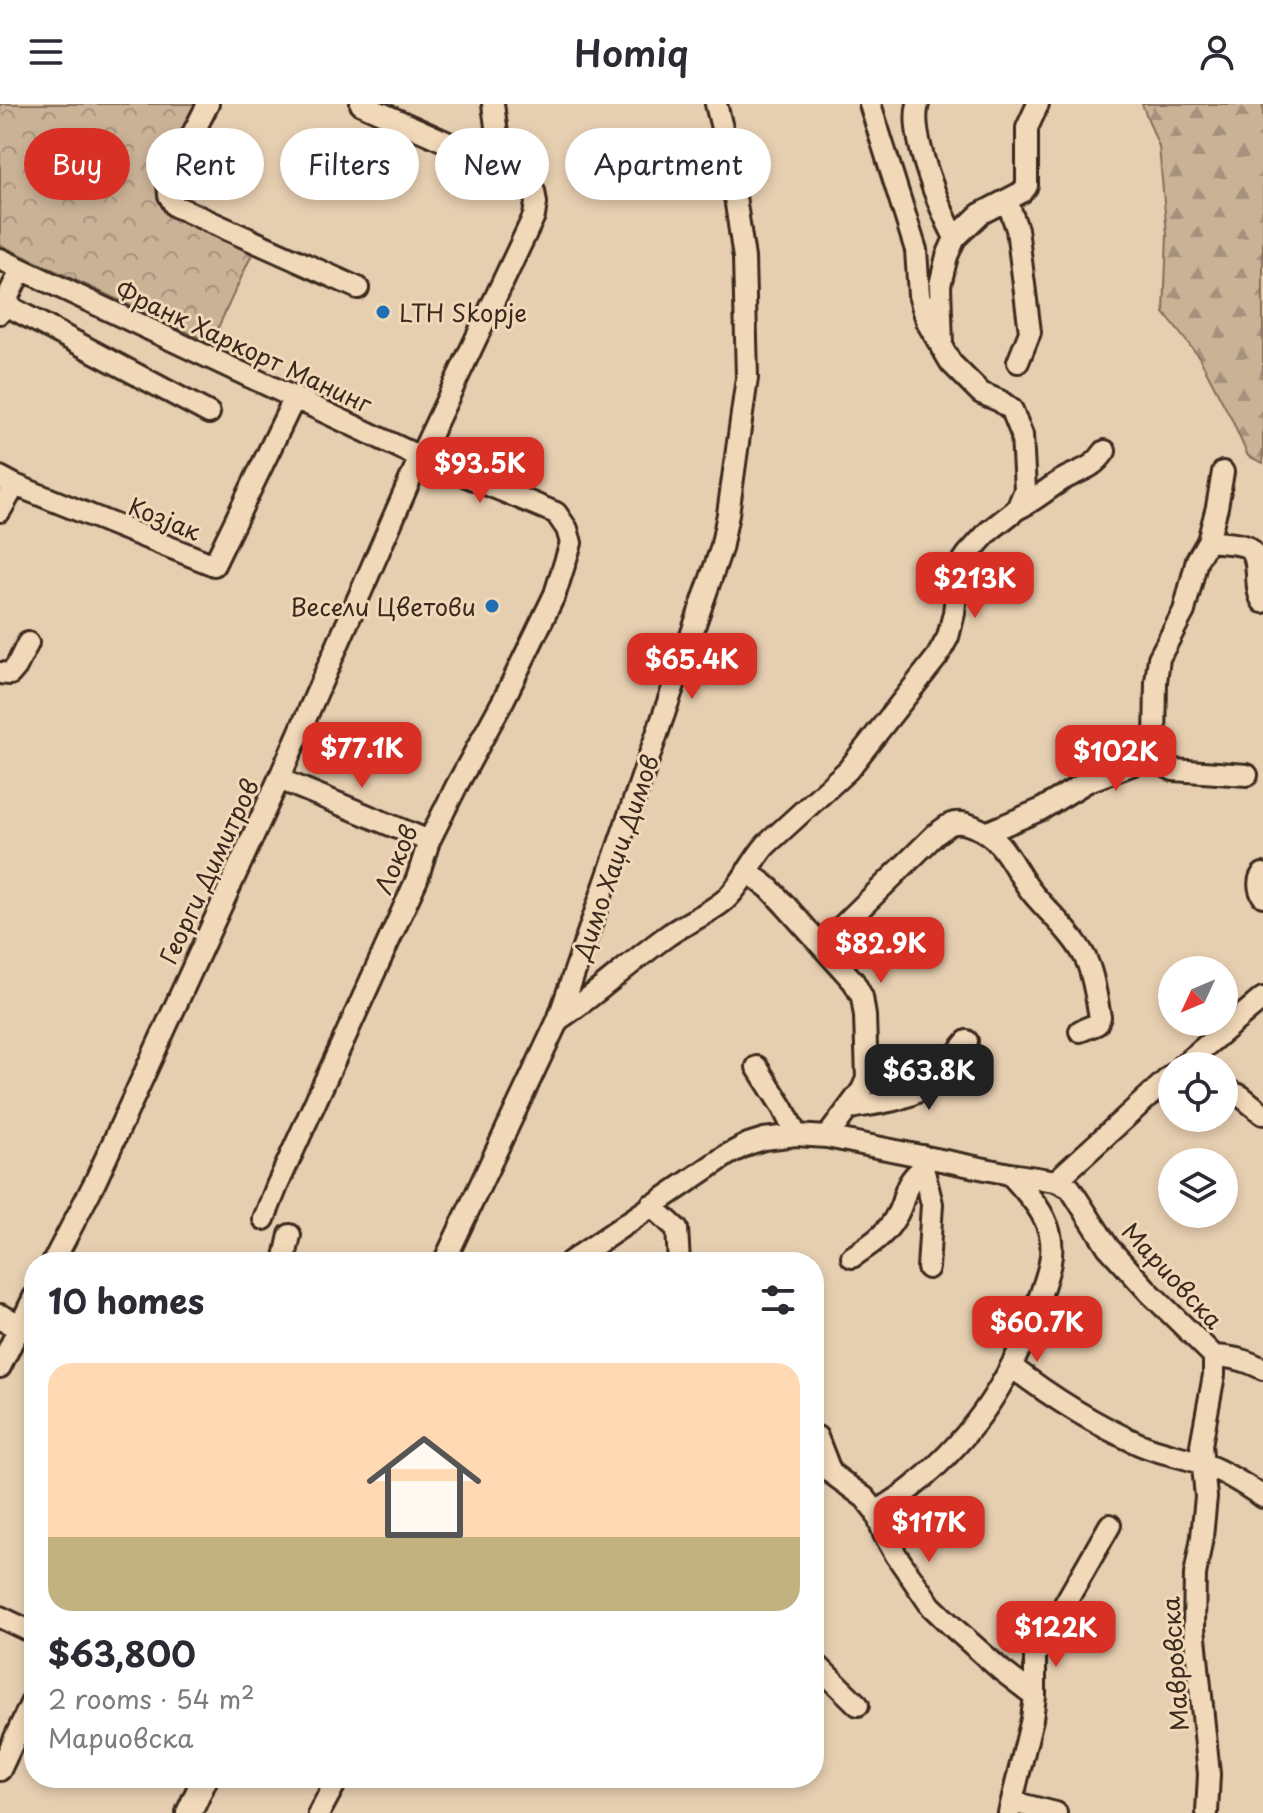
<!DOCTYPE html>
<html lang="en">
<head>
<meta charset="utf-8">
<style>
  body { margin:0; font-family:"Playpen Sans",sans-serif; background:#f2f2f3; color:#2b2b33; height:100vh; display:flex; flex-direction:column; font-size:30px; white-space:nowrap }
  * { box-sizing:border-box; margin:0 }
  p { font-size:26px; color:#7c7c81 }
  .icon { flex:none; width:44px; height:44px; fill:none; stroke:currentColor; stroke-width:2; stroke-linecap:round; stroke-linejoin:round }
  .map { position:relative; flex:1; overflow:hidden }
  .sheet { position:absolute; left:24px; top:1148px; width:800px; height:536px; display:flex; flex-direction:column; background:#fff; border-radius:32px; box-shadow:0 4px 12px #0003 }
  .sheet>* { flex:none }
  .top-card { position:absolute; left:24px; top:24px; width:800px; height:72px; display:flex; gap:16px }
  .needle { width:52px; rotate:226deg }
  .buttons { position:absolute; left:1158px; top:852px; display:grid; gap:16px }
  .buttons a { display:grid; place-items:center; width:80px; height:80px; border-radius:50%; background:#fff; box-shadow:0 4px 12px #0003; font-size:40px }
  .price { position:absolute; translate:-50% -68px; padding:0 18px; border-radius:16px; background:#d93025; color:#fff; font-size:26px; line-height:52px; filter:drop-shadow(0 2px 4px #0008) }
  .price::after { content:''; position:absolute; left:50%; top:48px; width:24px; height:18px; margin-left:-12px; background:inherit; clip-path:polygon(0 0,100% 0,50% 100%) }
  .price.current { background:#222; color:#fff }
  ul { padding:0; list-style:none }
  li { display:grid; align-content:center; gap:16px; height:424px; padding:0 24px }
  li span { display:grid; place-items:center; height:248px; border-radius:24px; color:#555 }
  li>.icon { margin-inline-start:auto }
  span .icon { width:144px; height:144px; fill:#fffc; stroke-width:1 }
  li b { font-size:34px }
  h2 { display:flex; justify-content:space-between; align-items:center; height:96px; padding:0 24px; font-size:34px }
  .pill { padding:0 28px; border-radius:36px; background:#fff; box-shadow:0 4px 12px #0003; font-size:28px; line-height:72px }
  .pill.current { background:#d93025; color:#fff }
  header { display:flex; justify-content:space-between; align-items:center; height:104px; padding:0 24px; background:#fff; font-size:36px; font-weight:600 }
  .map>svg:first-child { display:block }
  .forest { fill:url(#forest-firs); stroke:#826e5a; stroke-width:2 }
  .park { fill:url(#park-crowns); stroke:#826e5a; stroke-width:2 }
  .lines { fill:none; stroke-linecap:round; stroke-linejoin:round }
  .minor-casing { stroke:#3b2a1e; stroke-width:26 }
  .tertiary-casing { stroke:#3b2a1e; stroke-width:30 }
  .minor { stroke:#f1d8b9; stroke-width:20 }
  .tertiary { stroke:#f1d8b9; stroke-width:24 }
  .poi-dot { fill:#1f6fb2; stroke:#f1d8b9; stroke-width:3 }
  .labels { text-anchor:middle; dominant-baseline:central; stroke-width:6; stroke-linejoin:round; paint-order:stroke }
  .poi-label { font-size:24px; fill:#3b2a1e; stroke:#f1d8b9; text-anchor:start }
  .street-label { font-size:24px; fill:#3b2a1e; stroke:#f1d8b9 }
</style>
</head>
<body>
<header><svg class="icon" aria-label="menu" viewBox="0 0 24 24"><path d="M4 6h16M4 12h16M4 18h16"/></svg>Homiq<svg class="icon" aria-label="person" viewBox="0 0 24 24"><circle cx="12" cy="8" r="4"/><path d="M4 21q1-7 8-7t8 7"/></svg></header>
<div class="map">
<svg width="1263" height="1709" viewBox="0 0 1263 1709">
  <defs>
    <pattern id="forest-firs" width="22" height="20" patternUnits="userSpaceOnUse" patternTransform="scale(2)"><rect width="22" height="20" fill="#cab297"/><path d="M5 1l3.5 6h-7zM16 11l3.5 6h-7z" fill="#a5917b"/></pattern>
    <pattern id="park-crowns" width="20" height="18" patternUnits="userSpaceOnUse" patternTransform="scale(2)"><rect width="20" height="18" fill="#cab297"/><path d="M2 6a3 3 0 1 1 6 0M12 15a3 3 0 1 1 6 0" fill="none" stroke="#a5917b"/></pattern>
  </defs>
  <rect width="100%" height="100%" fill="#e6ceb0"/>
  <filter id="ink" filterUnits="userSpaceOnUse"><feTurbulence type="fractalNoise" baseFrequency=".0125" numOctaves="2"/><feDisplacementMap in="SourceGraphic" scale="16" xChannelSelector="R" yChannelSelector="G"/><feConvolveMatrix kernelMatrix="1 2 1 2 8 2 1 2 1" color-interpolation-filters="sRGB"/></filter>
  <g filter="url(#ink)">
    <path class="forest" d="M 1142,0 L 1263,0 L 1263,359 L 1248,352 L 1232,316 L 1199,253 L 1164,209 L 1167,131 L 1159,43 Z"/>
    <path class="park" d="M 0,0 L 196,0 L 156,82 L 169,109 L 253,148 L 211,239 L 0,141 Z"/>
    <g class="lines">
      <g class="minor-casing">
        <path id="minor" d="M 208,0 L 168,78 L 169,91 L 175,102 L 358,184
          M 918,0 C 909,31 940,105 955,134
          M 491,58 L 497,30 L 493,0
          M 1007,96 L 1017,125 L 1030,228 L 1018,258
          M 0,155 L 420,353 L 556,409 L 567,425 L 571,439 L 555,490 L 504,595 L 457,681 L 429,737 L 417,775 L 277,1082 L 264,1115
          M 4,200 L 209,309
          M 0,209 L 21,166
          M 942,241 L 940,181 L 947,152 L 955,134 L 980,110 L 1022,88 L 1027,82 L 1027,24 L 1038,0
          M 0,373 L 15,381 L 214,461 L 294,295
          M 1017,405 C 1034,397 1047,385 1062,376 C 1081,365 1092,366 1105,347
          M 0,407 L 15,381
          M 1208,437 C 1220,439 1236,438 1247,443 C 1263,453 1252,483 1263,498
          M 0,569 L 10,570 L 16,563 L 28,539
          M 1150,654 L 1155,640 L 1156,578 L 1159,554 L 1184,507 L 1197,456 L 1208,437 L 1217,403 L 1223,368
          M 279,675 L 429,737
          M 988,728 L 1040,706 L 1088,677 L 1150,654 L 1173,666 L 1247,671
          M 747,767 L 769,784 L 785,801 L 854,878 L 862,893 L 865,912 L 867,975 L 862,986 L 827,1033
          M 1263,770 C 1257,776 1259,786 1263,792
          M 822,842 L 936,730 C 941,727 946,722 951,720 C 959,717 968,720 975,723 C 1006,735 1014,768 1034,791 C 1051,811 1073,830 1085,853 C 1094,871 1096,894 1100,913 L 1097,920 L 1080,927
          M 558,916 C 596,891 629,859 667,832 C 685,819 707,811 725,796 C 742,781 751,758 766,741 L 848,666 L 937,553 L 948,533 L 954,509 L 957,481 L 961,460 L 968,450 L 989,427 L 1017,405 L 1025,386 L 1022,331 L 1012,306 L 1000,297 L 981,289 L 951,259 L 928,220 L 919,191 L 916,146 L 870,0
          M 1182,962 L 1263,894
          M 757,963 L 783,1004 L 796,1031
          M 1224,985 L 1241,992 L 1263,1010
          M 849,1004 C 879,999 910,997 934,977 C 945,967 956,949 967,937
          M 923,1052 L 923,1064 L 932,1100 L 928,1164
          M 1056,1077 L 1172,971
          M 651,1101 L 677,1125 L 679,1158
          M 852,1153 C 868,1142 885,1132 895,1114 C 908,1094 900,1082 923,1064
          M 53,1158 L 95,1078 L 279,675 L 420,353 L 534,112 L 536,99 L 534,87 L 516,71 L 491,58 L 361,0
          M 284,1158 L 290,1131
          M 444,1158 L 558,916 L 721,445 L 728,410 L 747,274 L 744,154 L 729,52 L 716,0
          M 570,1158 L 727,1051 L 748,1040 L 764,1035 L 796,1031 L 827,1033 L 1010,1070 L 1056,1077 L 1070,1084 L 1108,1143 L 1149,1188 L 1214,1252 L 1214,1271 L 1201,1341 L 1206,1393 L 1202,1433 L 1195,1471 L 1194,1524 L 1209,1670 L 1207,1709
          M 1214,1252 C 1233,1253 1246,1256 1263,1265
          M 0,1263 L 34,1193
          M 1012,1263 C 1051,1293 1094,1320 1139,1340 C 1159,1349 1182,1352 1204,1360 C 1225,1368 1244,1380 1263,1393
          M 817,1333 L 831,1369 L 865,1394 L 876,1408 L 884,1430 L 896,1451 L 931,1502 L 956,1526 L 1001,1566 L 1035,1592
          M 876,1408 C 890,1399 904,1391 916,1380 C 976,1330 1015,1270 1039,1195 C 1046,1174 1055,1153 1050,1130 C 1044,1106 1026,1088 1010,1070
          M 0,1513 L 34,1529
          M 814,1558 L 858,1601
          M 0,1666 L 34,1593
          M 1012,1698 L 1056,1709
          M 319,1709 L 338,1674
          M 1009,1709 L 1032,1615 L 1035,1592 L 1035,1552 L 1110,1421"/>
      </g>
      <g class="tertiary-casing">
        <path id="tertiary" d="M 0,1213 L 34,1229
          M 189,1709 L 205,1674"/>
      </g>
      <use href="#minor" class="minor"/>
      <use href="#tertiary" class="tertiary"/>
    </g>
  </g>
  <g class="poi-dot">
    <circle cx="383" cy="208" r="8"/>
    <circle cx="492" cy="502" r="8"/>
  </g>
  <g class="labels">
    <g class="poi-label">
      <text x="399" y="208">LTH Skopje</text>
      <text x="476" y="502" text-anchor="end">Весели Цветови</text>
    </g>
    <g class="street-label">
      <text transform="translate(244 242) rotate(25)">Франк Харкорт Манинг</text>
      <text transform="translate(165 414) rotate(22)">Козјак</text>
      <text transform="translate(615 753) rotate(-71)">Димо Хаџи Димов</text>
      <text transform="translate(395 755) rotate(-67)">Локов</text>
      <text transform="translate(208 767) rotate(-65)">Георги Димитров</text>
      <text transform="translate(1173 1171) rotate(47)">Мариовска</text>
      <text transform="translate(1174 1560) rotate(-94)">Мавровска</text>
    </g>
  </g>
</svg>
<div class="buttons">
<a><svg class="needle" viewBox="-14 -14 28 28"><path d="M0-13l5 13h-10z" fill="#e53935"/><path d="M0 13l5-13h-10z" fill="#7c7c81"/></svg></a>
<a><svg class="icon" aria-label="locate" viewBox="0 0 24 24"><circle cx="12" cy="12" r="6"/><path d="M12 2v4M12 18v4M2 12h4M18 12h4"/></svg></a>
<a><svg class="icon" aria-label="layers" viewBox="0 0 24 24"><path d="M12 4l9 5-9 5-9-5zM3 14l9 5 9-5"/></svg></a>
</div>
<b class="price" style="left:480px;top:401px">$93.5K</b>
<b class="price" style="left:975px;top:516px">$213K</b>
<b class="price" style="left:692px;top:597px">$65.4K</b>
<b class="price" style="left:362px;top:686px">$77.1K</b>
<b class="price" style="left:1116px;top:689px">$102K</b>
<b class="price" style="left:881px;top:881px">$82.9K</b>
<b class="price current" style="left:929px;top:1008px">$63.8K</b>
<b class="price" style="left:1037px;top:1260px">$60.7K</b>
<b class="price" style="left:929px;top:1460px">$117K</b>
<b class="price" style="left:1056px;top:1565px">$122K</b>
<div class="top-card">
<a class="pill current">Buy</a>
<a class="pill">Rent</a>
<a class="pill">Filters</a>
<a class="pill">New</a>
<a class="pill">Apartment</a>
</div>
<section class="sheet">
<h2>10 homes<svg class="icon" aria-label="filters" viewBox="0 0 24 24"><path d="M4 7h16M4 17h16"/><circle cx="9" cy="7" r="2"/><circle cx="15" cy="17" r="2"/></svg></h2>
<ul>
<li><span style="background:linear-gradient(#ffd9b3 70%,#c2b280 0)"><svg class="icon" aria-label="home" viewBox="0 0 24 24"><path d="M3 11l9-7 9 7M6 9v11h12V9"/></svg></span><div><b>$63,800</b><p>2 rooms · 54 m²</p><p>Мариовска</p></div></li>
</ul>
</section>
</div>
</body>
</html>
